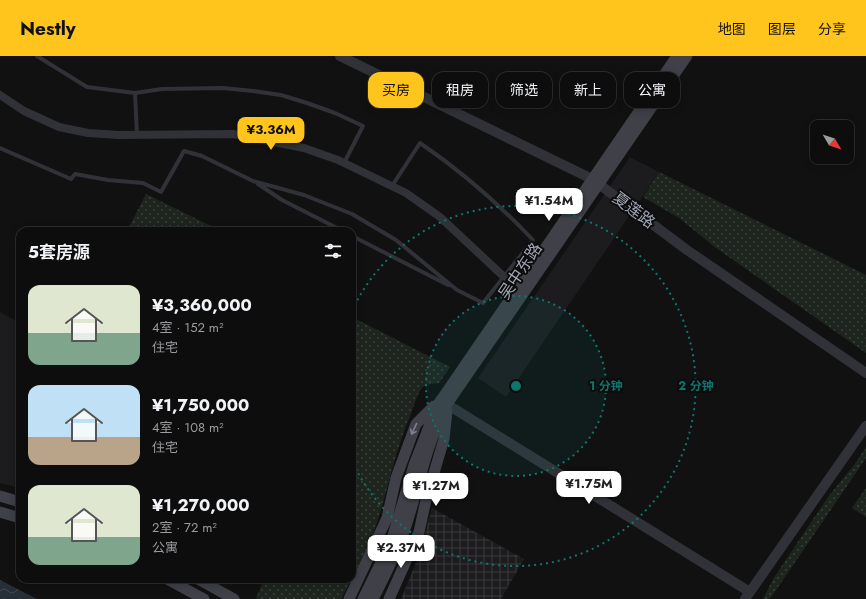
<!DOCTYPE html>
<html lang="zh">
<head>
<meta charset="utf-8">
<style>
  body { margin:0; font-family:Jost,"Noto Sans SC",sans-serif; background:#161617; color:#f1f3f6; height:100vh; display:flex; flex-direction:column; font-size:15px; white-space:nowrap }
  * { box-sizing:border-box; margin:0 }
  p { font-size:13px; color:#9a9c9e }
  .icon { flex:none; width:22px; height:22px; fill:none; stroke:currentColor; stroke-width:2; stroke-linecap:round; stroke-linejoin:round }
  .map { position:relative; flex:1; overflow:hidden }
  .side { position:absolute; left:16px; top:171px; width:340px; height:356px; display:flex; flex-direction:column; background:#0d0d0e; border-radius:12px; box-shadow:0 2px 10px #0003,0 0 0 1px #2d2d2e }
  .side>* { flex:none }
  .hud { position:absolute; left:368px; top:16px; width:380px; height:36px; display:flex; gap:8px }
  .needle { width:26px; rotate:129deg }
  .tools { position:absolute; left:810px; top:64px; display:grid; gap:8px }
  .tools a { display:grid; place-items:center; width:44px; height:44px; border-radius:8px; background:#0d0d0e; box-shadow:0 2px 10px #0003,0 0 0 1px #2d2d2e; font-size:20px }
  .price { position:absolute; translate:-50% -34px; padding:0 9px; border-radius:8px; background:#fff; color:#222; font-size:13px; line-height:26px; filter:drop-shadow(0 1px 2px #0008) }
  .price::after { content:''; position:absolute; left:50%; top:24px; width:12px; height:9px; margin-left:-6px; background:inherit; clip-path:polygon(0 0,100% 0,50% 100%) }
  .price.selected { background:#ffc51c; color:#111 }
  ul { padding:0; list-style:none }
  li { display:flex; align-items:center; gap:12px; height:100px; padding:0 12px }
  li span { display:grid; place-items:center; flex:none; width:112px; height:80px; border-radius:12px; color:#555 }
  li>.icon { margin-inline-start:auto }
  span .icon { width:48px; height:48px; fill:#fffc; stroke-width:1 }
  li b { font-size:17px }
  h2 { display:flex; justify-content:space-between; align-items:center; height:48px; padding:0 12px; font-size:17px }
  .tag { padding:0 14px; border-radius:12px; background:#0d0d0e; box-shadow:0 2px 10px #0003,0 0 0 1px #2d2d2e; font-size:14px; line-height:36px }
  .tag.selected { background:#ffc51c; color:#111 }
  header { display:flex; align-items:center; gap:24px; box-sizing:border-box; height:56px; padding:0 20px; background:#ffc51c; color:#111 }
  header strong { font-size:19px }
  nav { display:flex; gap:22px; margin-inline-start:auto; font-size:14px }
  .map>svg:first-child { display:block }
  .built { fill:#1c1c1f }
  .industrial { fill:url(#industrial-grid) }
  .grass { fill:url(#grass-dots) }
  .water { fill:url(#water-waves) }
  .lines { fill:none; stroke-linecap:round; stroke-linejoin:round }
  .service { stroke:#313238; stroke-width:4 }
  .minor { stroke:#313238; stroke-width:8 }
  .tertiary { stroke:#313238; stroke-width:10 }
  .secondary { stroke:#3f4048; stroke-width:11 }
  .oneway { stroke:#7e828e }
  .ring { fill:none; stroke:#0f766e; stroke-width:2; stroke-dasharray:2 4 }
  .labels { text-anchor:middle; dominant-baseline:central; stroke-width:4; stroke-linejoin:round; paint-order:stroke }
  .street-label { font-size:16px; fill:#a0a5b4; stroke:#0c0c0d }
  .centre { fill:#0f766e; stroke:#0c0c0d; stroke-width:2 }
  .ring-label { font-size:12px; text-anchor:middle; font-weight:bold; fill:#0f766e; stroke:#0c0c0d; stroke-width:4; stroke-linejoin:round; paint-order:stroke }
</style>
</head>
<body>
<header>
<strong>Nestly</strong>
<nav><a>地图</a><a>图层</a><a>分享</a></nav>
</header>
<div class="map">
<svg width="866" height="543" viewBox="0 0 866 543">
  <defs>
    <pattern id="industrial-grid" width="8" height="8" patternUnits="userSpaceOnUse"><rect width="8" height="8" fill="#1c1c1f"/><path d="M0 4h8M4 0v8" fill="none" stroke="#3a3a3d"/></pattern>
    <pattern id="grass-dots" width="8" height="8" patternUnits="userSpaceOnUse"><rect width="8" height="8" fill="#1d251e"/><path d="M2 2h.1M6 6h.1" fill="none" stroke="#3b423c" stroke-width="1.8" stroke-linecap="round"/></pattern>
    <pattern id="water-waves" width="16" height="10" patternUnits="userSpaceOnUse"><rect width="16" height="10" fill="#262e37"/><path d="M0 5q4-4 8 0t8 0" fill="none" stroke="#424952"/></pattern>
  </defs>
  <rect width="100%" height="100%" fill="#111112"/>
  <path class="built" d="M 630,101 L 659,116 L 506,341 L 478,322 Z
    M 0,256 L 20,267 L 20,432 L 0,427 Z"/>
  <path class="industrial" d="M 432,452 L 524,503 L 501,543 L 401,543 L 419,499 Z"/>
  <path class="grass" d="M 659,116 L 866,219 L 866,297 L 716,192 L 679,162 L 643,141 Z
    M 146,138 L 221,175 L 127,175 Z
    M 352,261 L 450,311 L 439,327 C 433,328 427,327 422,332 C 416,340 414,351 410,360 C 397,391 390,422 381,454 C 372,485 357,515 341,543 L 258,543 L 256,542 L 264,523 L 352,523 Z
    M 866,391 L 866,402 L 770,543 L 763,543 L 773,523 L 828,441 L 854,409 Z
    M 866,432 L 866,461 L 852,452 Z"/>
  <path class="water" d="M 0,524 L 37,543 L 0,543 Z"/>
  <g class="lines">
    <path class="service" d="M 37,0 L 87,31 L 135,37 L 162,33 L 223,32 L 253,35 L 281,39 L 307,47 L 335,57 L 363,70 L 344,107
      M 135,37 L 137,79
      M 0,92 L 71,123 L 75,118 L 108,124 L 143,127 L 161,136 L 184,95 L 202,100 L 253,125 L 304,139 L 352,158 L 396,184 L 457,234 L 483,247 L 533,184 C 499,148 461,115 420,87 L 392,130
      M 258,128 L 282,144 L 343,175
      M 352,180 L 448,229"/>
    <path class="minor" d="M 0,39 L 24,55 L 59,71 L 88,77 L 119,79 L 233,78 L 304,92 L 338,104 L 406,137 L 440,161 L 517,233"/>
    <path class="tertiary" d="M 340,0 L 592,123 L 687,194 L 866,317
      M 440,344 L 750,536
      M 745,543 L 866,370"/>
    <path class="secondary" d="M 0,440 L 20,446
      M 0,456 L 20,462
      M 167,523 L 204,543
      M 198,523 L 234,543
      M 349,543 L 387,462 L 396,422 L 416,368 L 434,350
      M 363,543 L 391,486 L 414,409 L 437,350 L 677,0
      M 373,543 C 385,520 396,498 405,473 C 419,431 426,388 447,348 L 687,0
      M 389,543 L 419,476 L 426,444 L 444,383 L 447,355"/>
  </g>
  <defs><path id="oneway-shaft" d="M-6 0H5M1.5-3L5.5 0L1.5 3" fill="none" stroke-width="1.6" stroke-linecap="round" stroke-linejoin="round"/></defs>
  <use class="oneway" href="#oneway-shaft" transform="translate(414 373) rotate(115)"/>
  <circle cx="516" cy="330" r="90" fill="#0f766e" fill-opacity=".12"/>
  <g class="ring">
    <circle cx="516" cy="330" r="90"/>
    <path d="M352 255A180 180 0 1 1 352 405"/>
  </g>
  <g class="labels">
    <g class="street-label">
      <text transform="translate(634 154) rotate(37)">夏莲路</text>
      <text transform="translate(520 215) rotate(-56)">吴中东路</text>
    </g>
  </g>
  <circle cx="516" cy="330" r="6" class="centre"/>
  <g class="ring-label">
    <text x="606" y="334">1 分钟</text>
    <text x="696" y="334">2 分钟</text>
  </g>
</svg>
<div class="tools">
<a><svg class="needle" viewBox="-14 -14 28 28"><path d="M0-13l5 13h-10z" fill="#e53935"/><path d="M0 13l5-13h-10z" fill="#9a9c9e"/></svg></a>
</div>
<b class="price selected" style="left:271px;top:95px">¥3.36M</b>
<b class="price" style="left:549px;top:166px">¥1.54M</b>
<b class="price" style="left:589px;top:449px">¥1.75M</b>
<b class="price" style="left:436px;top:451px">¥1.27M</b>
<b class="price" style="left:401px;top:513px">¥2.37M</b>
<div class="hud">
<a class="tag selected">买房</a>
<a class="tag">租房</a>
<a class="tag">筛选</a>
<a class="tag">新上</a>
<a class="tag">公寓</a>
</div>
<section class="side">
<h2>5套房源<svg class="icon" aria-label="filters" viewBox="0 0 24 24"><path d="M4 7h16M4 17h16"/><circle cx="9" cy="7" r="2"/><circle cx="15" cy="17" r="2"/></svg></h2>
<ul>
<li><span style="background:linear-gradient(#dfe7d0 60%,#7fa58c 0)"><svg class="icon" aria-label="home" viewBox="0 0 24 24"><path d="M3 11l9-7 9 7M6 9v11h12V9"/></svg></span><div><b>¥3,360,000</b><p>4室 · 152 m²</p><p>住宅</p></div></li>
<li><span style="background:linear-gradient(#bfe0f5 65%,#b9a48a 0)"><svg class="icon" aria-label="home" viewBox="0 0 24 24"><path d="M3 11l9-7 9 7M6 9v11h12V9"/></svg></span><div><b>¥1,750,000</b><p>4室 · 108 m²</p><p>住宅</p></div></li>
<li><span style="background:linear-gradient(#dfe7d0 65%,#7fa58c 0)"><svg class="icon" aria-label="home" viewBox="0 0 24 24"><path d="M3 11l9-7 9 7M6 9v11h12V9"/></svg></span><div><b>¥1,270,000</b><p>2室 · 72 m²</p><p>公寓</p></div></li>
</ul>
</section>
</div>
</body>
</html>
